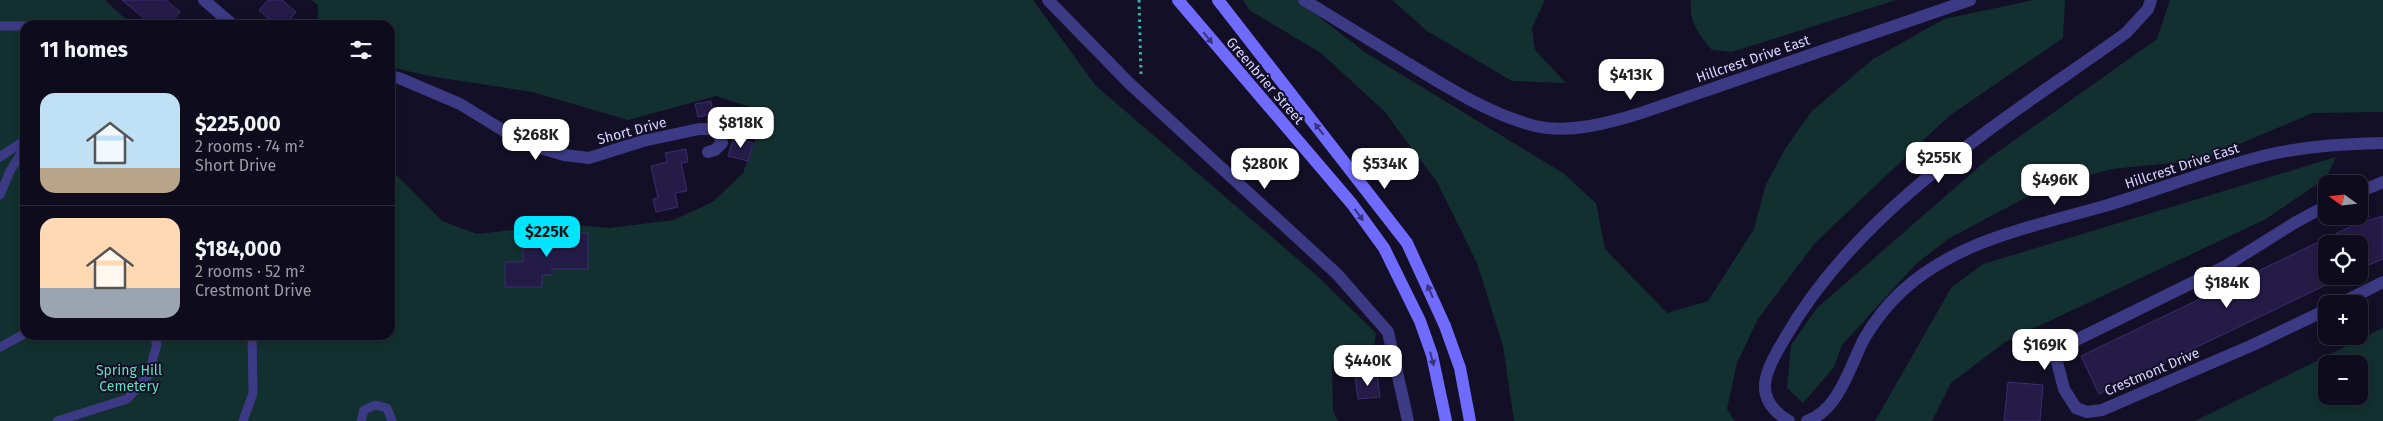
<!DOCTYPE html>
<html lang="en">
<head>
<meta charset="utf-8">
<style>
  body { margin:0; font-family:"Fira Sans",sans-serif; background:#171425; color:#f1f3f6; height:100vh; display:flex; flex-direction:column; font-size:19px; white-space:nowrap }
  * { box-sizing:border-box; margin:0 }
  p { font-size:16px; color:#9b9ba3 }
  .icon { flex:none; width:28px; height:28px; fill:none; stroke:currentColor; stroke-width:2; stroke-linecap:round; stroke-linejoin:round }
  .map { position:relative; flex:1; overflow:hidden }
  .side { position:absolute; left:20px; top:20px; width:375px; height:320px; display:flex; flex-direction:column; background:#0e0b1c; border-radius:15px; box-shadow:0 2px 8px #0003,0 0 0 1px #2e2b3b }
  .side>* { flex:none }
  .needle { width:32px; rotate:285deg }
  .tools { position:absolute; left:2318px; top:175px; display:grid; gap:10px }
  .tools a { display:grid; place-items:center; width:50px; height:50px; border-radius:10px; background:#0e0b1c; box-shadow:0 2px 8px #0003,0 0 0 1px #2e2b3b; font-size:25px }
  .price { position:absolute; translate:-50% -42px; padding:0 11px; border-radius:10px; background:#fff; color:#222; font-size:16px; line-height:32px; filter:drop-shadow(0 1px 2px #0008) }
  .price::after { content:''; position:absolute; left:50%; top:30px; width:15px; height:11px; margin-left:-8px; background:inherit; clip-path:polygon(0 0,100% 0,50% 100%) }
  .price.selected { background:#00e5ff; color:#111 }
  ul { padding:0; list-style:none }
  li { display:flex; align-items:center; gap:15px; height:125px; padding:0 20px }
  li+li { border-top:1px solid #2e2b3b }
  li span { display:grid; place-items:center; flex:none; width:140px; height:100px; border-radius:15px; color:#555 }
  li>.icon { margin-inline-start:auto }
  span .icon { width:60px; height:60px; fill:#fffc; stroke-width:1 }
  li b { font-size:21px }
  h2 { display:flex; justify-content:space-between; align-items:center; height:60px; padding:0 20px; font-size:21px }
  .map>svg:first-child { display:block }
  .green { fill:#12302f; fill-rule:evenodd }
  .building { fill:#241b47; stroke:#3b2d73 }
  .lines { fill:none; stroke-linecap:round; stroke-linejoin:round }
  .path { stroke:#2fb8b0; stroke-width:3; stroke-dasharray:2.5 4; stroke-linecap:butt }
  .service { stroke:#3d3a85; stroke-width:9 }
  .minor { stroke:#3d3a85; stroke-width:12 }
  .secondary { stroke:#6f6bff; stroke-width:12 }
  .oneway { fill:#38347d }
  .labels { text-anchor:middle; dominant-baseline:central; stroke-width:4; stroke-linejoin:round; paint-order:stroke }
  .street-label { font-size:14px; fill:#d9d4ff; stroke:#130f26 }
  .park-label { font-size:14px; fill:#5fe0c0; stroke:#130f26 }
</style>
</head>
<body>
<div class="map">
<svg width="2383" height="421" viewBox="0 0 2383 421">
  <rect width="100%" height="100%" fill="#130f26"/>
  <path class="green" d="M 0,0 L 105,0 L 132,25 L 25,25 L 25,335 L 390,335 L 390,168 L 442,221 L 477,234 L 568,224 L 609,228 L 674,220 L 714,201 L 743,173 L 755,141 L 750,107 L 716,96 L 628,120 L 532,92 L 429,76 L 390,67 L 390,25 L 318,25 L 318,5 L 311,0 L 1033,0 L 1096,86 L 1315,274 L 1376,333 L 1374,346 L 1332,362 L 1333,411 L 1338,421 L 0,421 Z
    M 1243,0 L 1297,0 L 1366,53 L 1563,173 L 1596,203 L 1605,249 L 1667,313 L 1708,301 L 1754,229 L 1766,184 L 1785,149 L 1811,112 L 1873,59 L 1944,19 L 2034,0 L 2065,0 L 2063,38 L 1949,116 L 1815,243 L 1758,319 L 1737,363 L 1727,409 L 1735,421 L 1514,421 L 1503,346 L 1477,263 L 1437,182 L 1384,111 L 1321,53 L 1249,10 Z
    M 1392,0 L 1545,0 L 1532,28 L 1535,50 L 1566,83 L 1512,81 L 1427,31 Z
    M 1691,0 L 1896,0 L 1732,52 L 1712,50 C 1699,35 1688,21 1691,0 Z
    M 2170,0 L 2383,0 L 2383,112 L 2313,113 L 2201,160 L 2112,169 L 2047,186 L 1948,239 L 1916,264 L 1842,345 L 1834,367 L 1803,403 L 1787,388 L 1791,345 L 1817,308 L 1988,159 L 2157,39 Z
    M 2336,157 L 2326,178 L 2266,219 L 2005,342 L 1951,383 L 1932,421 L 1875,421 L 1951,288 L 1983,264 Z
    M 2383,328 L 2383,421 L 2195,421 ZM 2326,364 L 2359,364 L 2359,396 L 2326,396 Z"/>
  <path class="building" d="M 122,0 L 166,0 L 180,12 L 169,25 L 152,25 Z
    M 268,0 L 282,0 L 296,12 L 285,25 L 276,25 L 259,10 Z
    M 711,101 L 713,114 L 698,117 L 695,104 Z
    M 734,137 L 753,143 L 748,161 L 728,156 Z
    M 686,149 L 688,162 L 681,163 L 687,191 L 675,193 L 678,207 L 656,212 L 653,199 L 658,198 L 651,166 L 667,162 L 665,153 Z
    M 2383,216 L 2383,259 L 2359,269 L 2359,244 L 2326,244 L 2326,285 L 2099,394 L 2081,356 L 2354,225 Z
    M 523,233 L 588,233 L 588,269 L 552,269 L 552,275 L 542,275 L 542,287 L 505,287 L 505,262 L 523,262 Z
    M 1377,374 L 1380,397 L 1358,399 L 1355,377 Z
    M 2008,382 L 2043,385 L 2040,421 L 2004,421 Z"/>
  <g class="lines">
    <path class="path" d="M 1139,0 L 1141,74"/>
    <path class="service" d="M 0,26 L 25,26
      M 0,157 L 25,140
      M 0,195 L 10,171 L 25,147
      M 0,347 L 24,334
      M 57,421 L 127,399 L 148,376 L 157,344 L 153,335
      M 243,421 L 253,393 L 252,335
      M 361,421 L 364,410 L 375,405 L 387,408 L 392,421"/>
    <path class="minor" d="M 204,0 L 233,25
      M 1048,0 L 1129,83 L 1337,274 L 1388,332 L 1408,421
      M 1304,0 C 1339,21 1374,43 1409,64 C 1448,88 1490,114 1535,126 C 1569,134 1609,123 1641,113 L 1970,0
      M 390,76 L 399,78 L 460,104 L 524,143 L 564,155 L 589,158 L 643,141 L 699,129 L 717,129 L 722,143 L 715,150 L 708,152
      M 2359,192 L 2383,182
      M 2326,206 L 2296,222 L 2224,267 L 2060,348 L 2057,362 L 2064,389 L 2076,408 L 2087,412 L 2102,410 L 2255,344 L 2326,310
      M 2339,304 L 2383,282
      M 1789,421 C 1749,397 1767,369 1785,338 C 1861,205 2005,120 2126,33 L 2148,9 L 2151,0
      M 1807,421 C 1839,410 1850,366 1864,339 C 1874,322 1887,305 1901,292 C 1958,239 2036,226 2108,205 C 2161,189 2213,168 2267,155 C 2305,146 2344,144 2383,143"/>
    <path class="secondary" d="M 1178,0 L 1352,204 L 1384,248 L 1420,321 L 1432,355 L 1446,421
      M 1218,0 L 1407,243 L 1445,326 L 1460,368 L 1470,421"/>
  </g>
  <defs><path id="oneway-solid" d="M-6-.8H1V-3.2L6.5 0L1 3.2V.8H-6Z" transform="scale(1.25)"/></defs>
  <g class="oneway">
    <use href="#oneway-solid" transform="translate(1208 38) rotate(51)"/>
    <use href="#oneway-solid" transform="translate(1319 129) rotate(-128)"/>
    <use href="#oneway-solid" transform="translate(1359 215) rotate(54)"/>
    <use href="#oneway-solid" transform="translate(1430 291) rotate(-113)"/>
    <use href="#oneway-solid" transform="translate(1432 359) rotate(75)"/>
  </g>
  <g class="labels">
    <g class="street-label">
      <text transform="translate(1753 59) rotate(-19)">Hillcrest Drive East</text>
      <text transform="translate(1265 81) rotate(49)">Greenbrier Street</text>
      <text transform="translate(632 131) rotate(-15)">Short Drive</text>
      <text transform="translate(2182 166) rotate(-18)">Hillcrest Drive East</text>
      <text transform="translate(2152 372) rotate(-23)">Crestmont Drive</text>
    </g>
    <g class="park-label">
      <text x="129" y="370">Spring Hill<tspan x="129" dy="16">Cemetery</tspan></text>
    </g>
  </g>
</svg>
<div class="tools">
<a><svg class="needle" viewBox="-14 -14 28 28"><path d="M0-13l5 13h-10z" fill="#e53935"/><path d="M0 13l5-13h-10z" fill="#9b9ba3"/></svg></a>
<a><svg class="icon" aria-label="locate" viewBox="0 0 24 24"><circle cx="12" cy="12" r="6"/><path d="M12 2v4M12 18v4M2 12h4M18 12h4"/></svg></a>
<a>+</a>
<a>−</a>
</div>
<b class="price" style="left:1631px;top:101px">$413K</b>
<b class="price" style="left:741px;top:149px">$818K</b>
<b class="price" style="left:536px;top:161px">$268K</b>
<b class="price" style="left:1939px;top:184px">$255K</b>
<b class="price" style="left:1265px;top:190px">$280K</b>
<b class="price" style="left:1385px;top:190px">$534K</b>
<b class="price" style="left:2055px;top:206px">$496K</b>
<b class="price selected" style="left:547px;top:258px">$225K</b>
<b class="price" style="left:2227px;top:309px">$184K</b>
<b class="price" style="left:2045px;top:371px">$169K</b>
<b class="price" style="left:1368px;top:387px">$440K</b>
<section class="side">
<h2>11 homes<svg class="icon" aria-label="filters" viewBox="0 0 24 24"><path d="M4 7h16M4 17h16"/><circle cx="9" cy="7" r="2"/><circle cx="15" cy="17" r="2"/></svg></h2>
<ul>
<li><span style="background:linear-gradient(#bfe0f5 75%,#b9a48a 0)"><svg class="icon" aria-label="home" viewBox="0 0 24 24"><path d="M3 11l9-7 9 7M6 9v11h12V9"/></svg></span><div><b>$225,000</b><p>2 rooms · 74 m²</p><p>Short Drive</p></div></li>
<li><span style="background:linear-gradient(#ffd9b3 70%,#9aa5b1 0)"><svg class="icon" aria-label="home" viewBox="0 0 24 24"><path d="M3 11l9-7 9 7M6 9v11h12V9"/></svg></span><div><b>$184,000</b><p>2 rooms · 52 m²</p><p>Crestmont Drive</p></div></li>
</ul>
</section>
</div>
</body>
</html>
